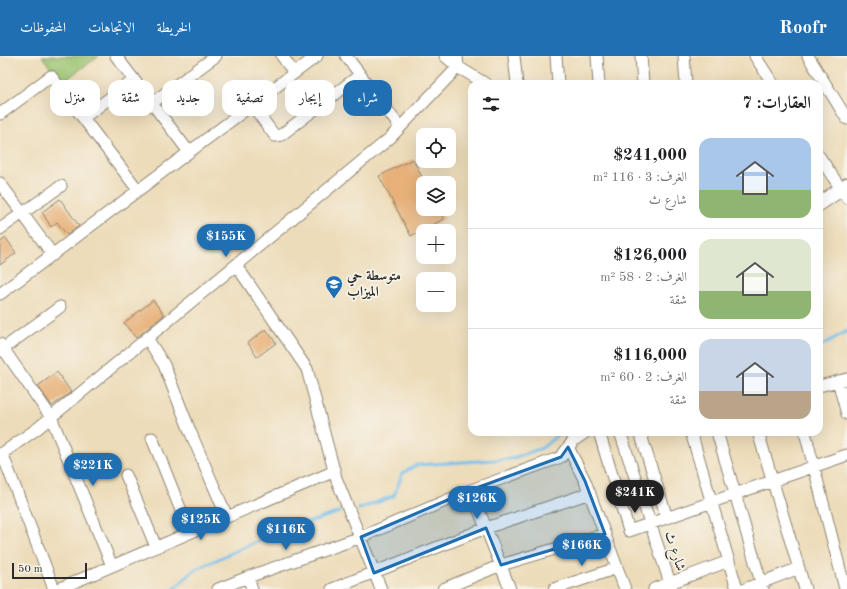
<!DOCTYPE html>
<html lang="ar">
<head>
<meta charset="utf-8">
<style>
  body { margin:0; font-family:"Old Standard TT",Amiri,serif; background:#f2f2f2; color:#202124; direction:rtl; height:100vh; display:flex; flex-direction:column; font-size:15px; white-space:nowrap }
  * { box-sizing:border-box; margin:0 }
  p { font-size:13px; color:#757577 }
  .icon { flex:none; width:22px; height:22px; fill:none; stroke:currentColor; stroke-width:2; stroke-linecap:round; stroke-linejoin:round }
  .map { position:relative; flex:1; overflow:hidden; direction:ltr }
  .sheet { position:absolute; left:468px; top:24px; width:355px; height:356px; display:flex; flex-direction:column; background:#fff; border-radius:12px; box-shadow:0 4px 16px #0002; direction:rtl }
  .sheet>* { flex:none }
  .guide { position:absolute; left:12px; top:24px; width:380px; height:36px; direction:rtl; display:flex; gap:8px }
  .buttons { position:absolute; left:416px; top:72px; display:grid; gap:8px }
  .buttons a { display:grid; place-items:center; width:40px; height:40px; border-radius:8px; background:#fff; box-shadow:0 4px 16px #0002; font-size:20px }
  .scale { position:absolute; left:12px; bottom:10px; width:75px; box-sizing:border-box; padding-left:4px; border:2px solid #2b2b2b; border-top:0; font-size:11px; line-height:14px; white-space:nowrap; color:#2b2b2b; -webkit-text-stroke:3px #f7f3e8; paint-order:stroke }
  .price { position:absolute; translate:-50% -34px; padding:0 9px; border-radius:14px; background:#1f6fb2; color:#fff; font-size:13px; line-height:26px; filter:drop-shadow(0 1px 2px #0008) }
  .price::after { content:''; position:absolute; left:50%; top:24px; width:12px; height:9px; margin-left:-6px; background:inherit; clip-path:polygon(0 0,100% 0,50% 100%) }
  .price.current { background:#222; color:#fff }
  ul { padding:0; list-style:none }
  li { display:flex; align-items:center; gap:12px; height:100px; padding:0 12px }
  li+li { border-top:1px solid #e0e0e0 }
  li span { display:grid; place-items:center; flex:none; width:112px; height:80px; border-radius:12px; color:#555 }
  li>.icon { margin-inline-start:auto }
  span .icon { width:48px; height:48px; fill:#fffc; stroke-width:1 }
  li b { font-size:17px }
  h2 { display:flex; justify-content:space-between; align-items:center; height:48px; padding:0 12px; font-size:17px }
  .pill { padding:0 14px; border-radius:12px; background:#fff; box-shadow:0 4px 16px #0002; font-size:14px; line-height:36px }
  .pill.current { background:#1f6fb2; color:#fff }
  header { display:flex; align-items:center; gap:24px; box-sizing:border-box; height:56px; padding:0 20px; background:#1f6fb2; color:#fff }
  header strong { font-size:19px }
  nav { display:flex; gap:22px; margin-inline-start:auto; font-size:14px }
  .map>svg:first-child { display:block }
  .green { fill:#99c26e; stroke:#62764c }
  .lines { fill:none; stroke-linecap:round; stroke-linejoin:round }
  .stream { stroke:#73c0ed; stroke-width:3 }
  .building { fill:#e8b179 }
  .minor-casing { stroke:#8c8472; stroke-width:13 }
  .tertiary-casing { stroke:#8c8472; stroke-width:16 }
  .minor { stroke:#fff; stroke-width:11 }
  .tertiary { stroke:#fff; stroke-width:14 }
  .marked { fill:#1f6fb2; fill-opacity:0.2; stroke:#1f6fb2; stroke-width:3; stroke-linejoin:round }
  .labels { text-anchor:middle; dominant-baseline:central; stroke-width:3.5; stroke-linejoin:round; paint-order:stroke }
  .poi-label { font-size:14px; font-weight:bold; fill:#2b2b2b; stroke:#f7f3e8; text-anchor:start }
  .street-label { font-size:14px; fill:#2b2b2b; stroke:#f7f3e8 }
</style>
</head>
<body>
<header>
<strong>Roofr</strong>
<nav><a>الخريطة</a><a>الاتجاهات</a><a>المحفوظات</a></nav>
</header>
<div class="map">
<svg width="847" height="533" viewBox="0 0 847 533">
  <rect width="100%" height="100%" fill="#f7f3e8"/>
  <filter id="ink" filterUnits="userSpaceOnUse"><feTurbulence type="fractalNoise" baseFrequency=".025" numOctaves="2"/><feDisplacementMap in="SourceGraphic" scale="8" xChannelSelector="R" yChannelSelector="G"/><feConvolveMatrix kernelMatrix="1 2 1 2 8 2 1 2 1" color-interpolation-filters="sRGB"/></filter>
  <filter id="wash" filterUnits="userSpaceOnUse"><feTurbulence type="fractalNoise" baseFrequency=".012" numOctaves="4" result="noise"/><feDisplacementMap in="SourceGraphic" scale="16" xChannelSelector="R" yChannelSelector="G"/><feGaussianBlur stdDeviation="0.9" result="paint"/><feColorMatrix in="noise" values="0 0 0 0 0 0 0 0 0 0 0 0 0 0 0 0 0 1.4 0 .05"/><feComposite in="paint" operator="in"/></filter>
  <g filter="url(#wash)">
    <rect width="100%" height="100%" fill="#eddcb9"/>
    <path class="green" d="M 42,0 L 99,0 L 61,27 Z"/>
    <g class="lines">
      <path class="stream" d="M 819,291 L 847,275
        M 359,453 L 394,440 L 402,418 L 416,409 L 510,403 L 542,392 L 561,376
        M 174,533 L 194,514 L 275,477 L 340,456"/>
    </g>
    <g id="blocks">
      <path class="building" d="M 413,103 L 423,123 L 423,153 L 439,153 L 444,163 L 411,180 L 379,120 Z
        M 60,143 L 79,170 L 67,179 L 57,166 L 51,171 L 42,156 Z
        M 6,182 L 16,197 L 0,209 L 0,186 Z
        M 153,244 L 164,259 L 136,282 L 124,267 Z
        M 266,273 L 276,287 L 257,301 L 248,287 Z
        M 57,316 L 71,336 L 52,350 L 38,330 Z"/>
    </g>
  </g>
  <g filter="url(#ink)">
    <use href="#blocks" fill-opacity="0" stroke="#8c8472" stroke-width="1"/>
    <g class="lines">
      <g class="minor-casing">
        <path id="minor" d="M 116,0 L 189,96
          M 282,0 L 294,17
          M 346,0 L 400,71
          M 445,0 L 458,11 L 486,28
          M 514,0 L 517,28
          M 556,0 L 558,28
          M 597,0 L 599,28
          M 641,0 L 643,28
          M 684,0 L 686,28
          M 755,0 L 773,28
          M 808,0 L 847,63
          M 152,47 L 216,0
          M 252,49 L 275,80 L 281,79 L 360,19
          M 0,58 L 51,20 L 138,134
          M 83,62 L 134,24
          M 819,100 L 847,142
          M 0,127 L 53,199
          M 0,173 L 61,130
          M 236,209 L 307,313 L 336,422 L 381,533
          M 0,238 L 317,0
          M 147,282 L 164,309 L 190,375 L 227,461
          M 0,288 L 51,361 L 112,510
          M 0,295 L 60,251
          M 838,325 L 847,358
          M 819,330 L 847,323
          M 599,376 L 629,475 L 847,399
          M 620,376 L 672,533
          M 640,376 L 667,462
          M 691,376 L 737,533
          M 717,376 L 763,533
          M 758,376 L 805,533
          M 805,376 L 845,533
          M 152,382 L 190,477
          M 568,391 L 585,425 L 625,533
          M 2,397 L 54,533
          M 0,399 L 38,372 L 390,82 L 458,11 L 457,0
          M 126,419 L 156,491
          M 471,434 L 510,533
          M 58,533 L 335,415
          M 218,533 L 248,521
          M 252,533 L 248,521 L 361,481 L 471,434 L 561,401 L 573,385 L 586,376
          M 332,533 L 486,472 L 590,437
          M 443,533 L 501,509 L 605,478
          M 554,533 L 617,512
          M 654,533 L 729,505
          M 745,533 L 799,512"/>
      </g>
      <g class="tertiary-casing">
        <path id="tertiary" d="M 819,148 L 847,129"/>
      </g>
      <use href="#minor" class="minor"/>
      <use href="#tertiary" class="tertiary"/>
    </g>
  </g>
  <path class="marked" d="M 568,391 L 585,425 L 605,478 L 501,509 L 486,472 L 374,517 L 361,481 L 471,434 L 561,401 Z"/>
  <defs>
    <g id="school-pin" transform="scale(0.9)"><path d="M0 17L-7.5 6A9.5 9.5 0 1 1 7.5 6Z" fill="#1f6fb2" stroke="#f7f3e8"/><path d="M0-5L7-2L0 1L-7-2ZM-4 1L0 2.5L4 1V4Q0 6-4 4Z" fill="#fff"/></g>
  </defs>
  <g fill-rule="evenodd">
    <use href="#school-pin" x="334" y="228"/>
  </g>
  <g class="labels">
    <g class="poi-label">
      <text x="347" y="220">متوسطة حي<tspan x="347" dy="16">الميزاب</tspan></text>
    </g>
    <g class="street-label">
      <text transform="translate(675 495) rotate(72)">شارع ث</text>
    </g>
  </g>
</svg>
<div class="buttons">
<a><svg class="icon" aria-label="locate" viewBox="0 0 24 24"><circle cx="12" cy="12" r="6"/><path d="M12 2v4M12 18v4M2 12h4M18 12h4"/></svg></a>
<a><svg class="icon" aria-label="layers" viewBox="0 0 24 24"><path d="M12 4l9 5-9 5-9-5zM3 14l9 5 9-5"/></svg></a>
<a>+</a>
<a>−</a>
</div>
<div class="scale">50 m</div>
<b class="price" style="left:226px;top:202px">$155K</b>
<b class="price" style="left:93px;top:431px">$221K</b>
<b class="price current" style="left:635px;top:458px">$241K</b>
<b class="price" style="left:477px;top:464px">$126K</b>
<b class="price" style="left:201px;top:485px">$125K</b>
<b class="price" style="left:286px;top:495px">$116K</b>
<b class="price" style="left:582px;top:511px">$166K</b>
<div class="guide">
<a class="pill current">شراء</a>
<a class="pill">إيجار</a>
<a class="pill">تصفية</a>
<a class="pill">جديد</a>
<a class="pill">شقة</a>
<a class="pill">منزل</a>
</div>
<section class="sheet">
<h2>العقارات: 7<svg class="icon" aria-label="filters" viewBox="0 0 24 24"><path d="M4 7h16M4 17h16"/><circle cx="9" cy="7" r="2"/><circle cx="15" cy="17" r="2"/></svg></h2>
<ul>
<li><span style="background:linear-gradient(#a9c7e8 65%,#8fb573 0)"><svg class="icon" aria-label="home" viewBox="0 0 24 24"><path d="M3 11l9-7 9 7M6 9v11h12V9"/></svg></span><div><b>$241,000</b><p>الغرف: 3 · 116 m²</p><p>شارع ث</p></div></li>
<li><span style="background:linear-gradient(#dfe7d0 65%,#8fb573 0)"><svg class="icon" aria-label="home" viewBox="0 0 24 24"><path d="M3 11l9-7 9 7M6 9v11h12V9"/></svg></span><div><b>$126,000</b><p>الغرف: 2 · 58 m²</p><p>شقة</p></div></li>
<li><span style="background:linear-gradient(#c9d6e8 65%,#b9a48a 0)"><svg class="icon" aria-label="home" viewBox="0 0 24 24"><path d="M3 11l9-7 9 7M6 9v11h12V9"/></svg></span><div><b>$116,000</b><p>الغرف: 2 · 60 m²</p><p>شقة</p></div></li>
</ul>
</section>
</div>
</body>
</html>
